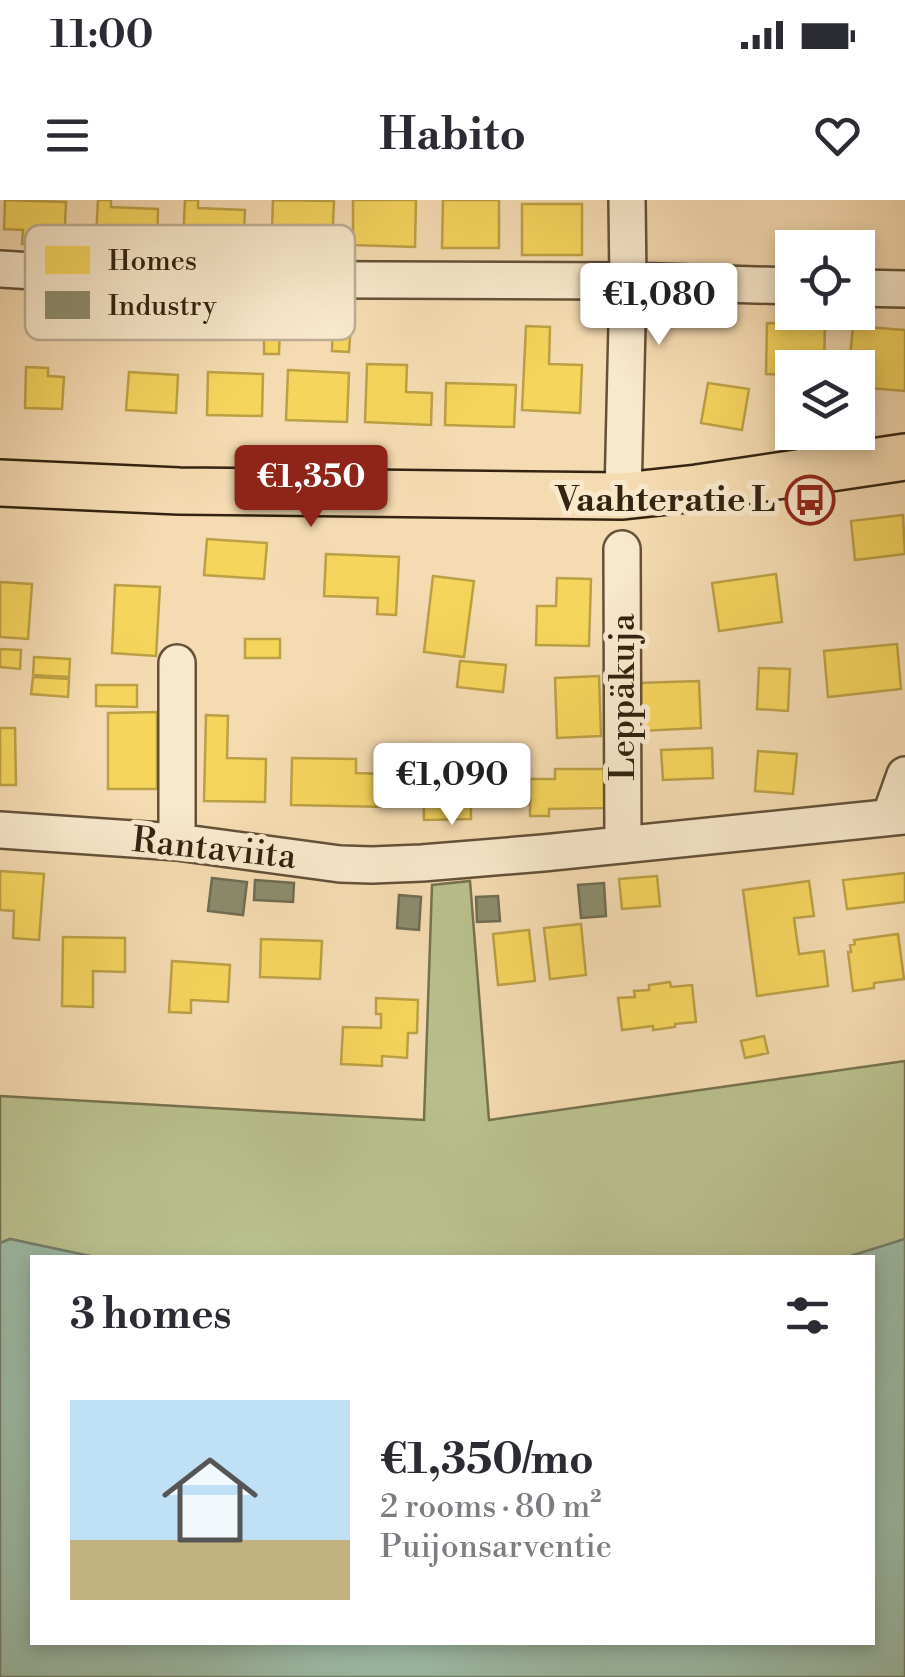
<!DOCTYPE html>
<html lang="en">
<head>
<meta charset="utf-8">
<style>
  body { margin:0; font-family:"Libre Bodoni",serif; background:#f2f2f3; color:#2b2b33; height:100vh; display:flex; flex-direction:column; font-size:38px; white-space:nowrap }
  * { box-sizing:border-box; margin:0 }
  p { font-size:32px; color:#7c7c81 }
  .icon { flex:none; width:55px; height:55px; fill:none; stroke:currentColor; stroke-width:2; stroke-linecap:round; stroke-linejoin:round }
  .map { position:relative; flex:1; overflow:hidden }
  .drawer { position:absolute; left:30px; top:1055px; width:845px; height:390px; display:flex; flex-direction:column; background:#fff; border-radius:0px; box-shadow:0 5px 15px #0003 }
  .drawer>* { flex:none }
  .tools { position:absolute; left:775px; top:30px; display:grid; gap:20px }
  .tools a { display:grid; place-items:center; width:100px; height:100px; border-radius:0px; background:#fff; box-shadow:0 5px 15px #0003; font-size:50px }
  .price { position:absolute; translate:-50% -85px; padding:0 22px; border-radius:10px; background:#fff; color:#222; font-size:32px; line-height:65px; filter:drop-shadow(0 2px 5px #0008) }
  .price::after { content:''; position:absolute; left:50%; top:60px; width:30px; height:22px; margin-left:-15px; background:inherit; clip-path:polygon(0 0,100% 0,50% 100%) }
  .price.selected { background:#8f2418; color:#fff }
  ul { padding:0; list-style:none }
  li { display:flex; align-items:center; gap:30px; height:250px; padding:0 40px }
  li+li { border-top:2px solid #e1e1e2 }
  li span { display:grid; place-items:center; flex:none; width:280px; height:200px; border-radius:0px; color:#555 }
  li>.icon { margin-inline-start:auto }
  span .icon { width:120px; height:120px; fill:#fffc; stroke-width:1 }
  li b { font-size:42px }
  h2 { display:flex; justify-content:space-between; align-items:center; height:120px; padding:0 40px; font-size:42px }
  .status { display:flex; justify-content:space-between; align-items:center; height:70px; padding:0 50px; background:#fff; direction:ltr }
  .status svg { height:28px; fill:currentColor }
  header { display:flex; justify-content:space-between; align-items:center; height:130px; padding:0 40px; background:#fff; font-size:45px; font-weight:700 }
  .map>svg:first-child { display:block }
  .green { fill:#b9c18e; stroke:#76724f; stroke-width:2.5 }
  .water { fill:#9dbca7; stroke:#737f6b; stroke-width:2.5 }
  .homes { fill:#f6d55c; stroke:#bca045; stroke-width:2.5 }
  .industry { fill:#8c8c6e; stroke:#716c52; stroke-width:2.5 }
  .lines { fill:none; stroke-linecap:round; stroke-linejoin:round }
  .minor-casing { stroke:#645138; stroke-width:40 }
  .major-casing { stroke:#332310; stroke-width:50 }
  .minor { stroke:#f8e8cc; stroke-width:35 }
  .major { stroke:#f5dbb1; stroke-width:45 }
  .labels { text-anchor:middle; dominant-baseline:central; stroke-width:10; stroke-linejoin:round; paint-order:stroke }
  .poi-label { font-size:35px; font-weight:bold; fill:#332310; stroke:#f8e8cc; text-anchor:end }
  .street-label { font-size:35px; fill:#332310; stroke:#f8e8cc }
  .key { fill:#f8e8cc; stroke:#bdad94; stroke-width:2.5 }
  .key-label { font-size:28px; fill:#332310 }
</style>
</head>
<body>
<div class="status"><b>11:00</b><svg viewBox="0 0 49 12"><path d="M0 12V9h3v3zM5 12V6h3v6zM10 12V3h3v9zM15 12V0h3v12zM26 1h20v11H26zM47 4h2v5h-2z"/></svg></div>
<header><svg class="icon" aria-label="menu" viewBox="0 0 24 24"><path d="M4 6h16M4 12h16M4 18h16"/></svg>Habito<svg class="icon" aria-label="heart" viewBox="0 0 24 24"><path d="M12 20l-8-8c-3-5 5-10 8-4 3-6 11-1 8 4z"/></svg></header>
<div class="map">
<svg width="905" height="1477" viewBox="0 0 905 1477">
  <rect width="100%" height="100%" fill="#f5dbb1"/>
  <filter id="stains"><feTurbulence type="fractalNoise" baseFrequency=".002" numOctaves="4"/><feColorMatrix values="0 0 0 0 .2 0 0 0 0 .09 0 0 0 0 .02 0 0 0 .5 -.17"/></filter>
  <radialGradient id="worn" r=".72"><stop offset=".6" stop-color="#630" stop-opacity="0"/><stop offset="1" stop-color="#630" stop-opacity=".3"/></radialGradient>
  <path class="green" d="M 470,681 L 489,920 L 905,861 L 905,1039 L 847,1058 L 95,1058 L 10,1039 L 0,1043 L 0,896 L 424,920 L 432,685 Z"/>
  <path class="water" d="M 10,1039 L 95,1057 L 32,1058 L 32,1442 L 872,1442 L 872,1058 L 847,1057 L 905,1039 L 905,1477 L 0,1477 L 0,1043 Z"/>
  <path class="homes" d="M 5,0 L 66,2 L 64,46 L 22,44 L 23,30 L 4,29 Z
    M 98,0 L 111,0 L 111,7 L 158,9 L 157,54 L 115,52 L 115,38 L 96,38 Z
    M 185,0 L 198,0 L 198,8 L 245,10 L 243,55 L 202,53 L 202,40 L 183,39 Z
    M 273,0 L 334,1 L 332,46 L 290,44 L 291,31 L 272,30 Z
    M 353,0 L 416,0 L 415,47 L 353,45 Z
    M 443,0 L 499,0 L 499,48 L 442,48 Z
    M 522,4 L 582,4 L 582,55 L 522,55 Z
    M 333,121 L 351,122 L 349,152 L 332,151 Z
    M 767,123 L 825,124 L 824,168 L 792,168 L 792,175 L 766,174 Z
    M 264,125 L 280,126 L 279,154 L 264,154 Z
    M 526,126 L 550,127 L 549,164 L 582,165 L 580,213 L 522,210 Z
    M 853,126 L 905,130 L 905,191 L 858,187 L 858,168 L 849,168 Z
    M 367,164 L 407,165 L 406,192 L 432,193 L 431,225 L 365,222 Z
    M 26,167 L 48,168 L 48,176 L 64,177 L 62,209 L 25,208 Z
    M 288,170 L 349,173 L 347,222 L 286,220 Z
    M 129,172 L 178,175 L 176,213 L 126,210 Z
    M 208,172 L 263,174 L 262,216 L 207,215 Z
    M 446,183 L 516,185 L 514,227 L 445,225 Z
    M 708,183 L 749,189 L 742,230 L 701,223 Z
    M 903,315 L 905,354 L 855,360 L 851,321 Z
    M 207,339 L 267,343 L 264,379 L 204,375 Z
    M 326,354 L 399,357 L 396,415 L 377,414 L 378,398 L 324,396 Z
    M 776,374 L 782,422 L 719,431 L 712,383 Z
    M 433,376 L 474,381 L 464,457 L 424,452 Z
    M 557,378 L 591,379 L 589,446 L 536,445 L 537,406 L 556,406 Z
    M 0,382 L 32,384 L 28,439 L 0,437 Z
    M 115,385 L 160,387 L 156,456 L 112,453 Z
    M 245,439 L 280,439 L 280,458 L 245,458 Z
    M 897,444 L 901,489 L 828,497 L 824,451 Z
    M 0,449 L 21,450 L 20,469 L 0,467 Z
    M 34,457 L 70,459 L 69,477 L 33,475 Z
    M 460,461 L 506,465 L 503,492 L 457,487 Z
    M 759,468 L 790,469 L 788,511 L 757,509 Z
    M 599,476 L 601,536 L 557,538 L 555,478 Z
    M 33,477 L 69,479 L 68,497 L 31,494 Z
    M 699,481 L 701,528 L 639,531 L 637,483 Z
    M 96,485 L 137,485 L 137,507 L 96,506 Z
    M 157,512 L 157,589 L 108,589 L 108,513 Z
    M 206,515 L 228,516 L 227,558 L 266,559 L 265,602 L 204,601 Z
    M 0,528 L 15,528 L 16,585 L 0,585 Z
    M 712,548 L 713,578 L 663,580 L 661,550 Z
    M 758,551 L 797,554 L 793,594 L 755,591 Z
    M 423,553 L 470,553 L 471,619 L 424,620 Z
    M 292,558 L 356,559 L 356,573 L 389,574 L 388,607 L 291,605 Z
    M 555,569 L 604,569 L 605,608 L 549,609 L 549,616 L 530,616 L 530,579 L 555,579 Z
    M 0,671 L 44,674 L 39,740 L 13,738 L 14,711 L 0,710 Z
    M 905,673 L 905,702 L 847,709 L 843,680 Z
    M 657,676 L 660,706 L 622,709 L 619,679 Z
    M 809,681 L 814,716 L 794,718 L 799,754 L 824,751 L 828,786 L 757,796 L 743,690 Z
    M 581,724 L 586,775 L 550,779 L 544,728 Z
    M 529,730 L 535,781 L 498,785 L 493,734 Z
    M 898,734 L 904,779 L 874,783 L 874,788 L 853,791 L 848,752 L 851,752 L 850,745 L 855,744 L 854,740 Z
    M 63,737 L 125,738 L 125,772 L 93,771 L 93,807 L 62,806 Z
    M 261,739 L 322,741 L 320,779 L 260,777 Z
    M 172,761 L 230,765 L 228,802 L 191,800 L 191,813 L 169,812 Z
    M 670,782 L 671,787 L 692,785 L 696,822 L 675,824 L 675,827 L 653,830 L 653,826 L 622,830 L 618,798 L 635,797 L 634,791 L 649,790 L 649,785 Z
    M 376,798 L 418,800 L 417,833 L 408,833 L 407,858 L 382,856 L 382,866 L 341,864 L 343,827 L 381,828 L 381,814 L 376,814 Z
    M 764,836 L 768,853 L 745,858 L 741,841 Z"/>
  <path class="industry" d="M 212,678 L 247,682 L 243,715 L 208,711 Z
    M 255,680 L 294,683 L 293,702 L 254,700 Z
    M 604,683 L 606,716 L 581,718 L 578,685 Z
    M 399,695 L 421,697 L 419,730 L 397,728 Z
    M 498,696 L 500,721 L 477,722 L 476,697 Z"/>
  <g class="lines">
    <g class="minor-casing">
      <path id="minor" d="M 0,69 L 165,79 L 628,81 L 792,86
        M 858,88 L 905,89
        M 623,296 L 628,81 L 627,0
        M 622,349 L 623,645
        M 177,463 L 177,642
        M 890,617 L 905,575
        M 0,630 L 177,642 L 340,664 L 372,665 L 422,663 L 543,653 L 905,616"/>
    </g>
    <g class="major-casing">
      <path id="major" d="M 0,283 L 179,291 L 623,296 L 697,288 L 905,257"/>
    </g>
    <use href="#minor" class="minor"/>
    <use href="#major" class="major"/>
  </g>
  <defs>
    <g id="bus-ring" transform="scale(2.5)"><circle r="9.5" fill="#f8e8cc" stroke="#8f2418" stroke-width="1.5"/><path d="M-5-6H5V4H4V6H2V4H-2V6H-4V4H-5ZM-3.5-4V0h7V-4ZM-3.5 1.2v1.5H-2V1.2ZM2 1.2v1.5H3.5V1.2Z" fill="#8f2418"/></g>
  </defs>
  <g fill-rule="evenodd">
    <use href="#bus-ring" x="810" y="300"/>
  </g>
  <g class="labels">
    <g class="poi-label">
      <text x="775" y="300">Vaahteratie L</text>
    </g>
    <g class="street-label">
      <text transform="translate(623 497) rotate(-90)">Leppäkuja</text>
      <text transform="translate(214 649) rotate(6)">Rantaviita</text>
    </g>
  </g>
  <rect x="25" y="25" width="330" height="115" rx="15" class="key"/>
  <rect x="45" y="46" width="45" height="28" fill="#f6d55c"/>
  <rect x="45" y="91" width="45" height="28" fill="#8c8c6e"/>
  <g class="key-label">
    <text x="108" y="70">Homes</text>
    <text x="108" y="115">Industry</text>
  </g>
  <rect width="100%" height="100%" filter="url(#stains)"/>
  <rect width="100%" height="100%" fill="url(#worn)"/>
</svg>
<div class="tools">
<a><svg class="icon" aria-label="locate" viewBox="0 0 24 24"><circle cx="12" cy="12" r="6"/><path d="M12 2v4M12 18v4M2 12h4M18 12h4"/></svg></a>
<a><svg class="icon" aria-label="layers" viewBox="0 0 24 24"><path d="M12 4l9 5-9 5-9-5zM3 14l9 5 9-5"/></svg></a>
</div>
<b class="price" style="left:659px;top:148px">€1,080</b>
<b class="price selected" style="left:311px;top:330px">€1,350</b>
<b class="price" style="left:452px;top:628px">€1,090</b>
<section class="drawer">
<h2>3 homes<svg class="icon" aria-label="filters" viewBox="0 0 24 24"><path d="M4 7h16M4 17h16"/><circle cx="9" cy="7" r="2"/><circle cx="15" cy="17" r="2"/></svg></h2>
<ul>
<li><span style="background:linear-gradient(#bfe0f5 70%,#c2b280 0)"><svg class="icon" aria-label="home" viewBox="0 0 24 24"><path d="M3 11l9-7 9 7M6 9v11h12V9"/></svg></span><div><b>€1,350/mo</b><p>2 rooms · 80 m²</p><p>Puijonsarventie</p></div></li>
</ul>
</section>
</div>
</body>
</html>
